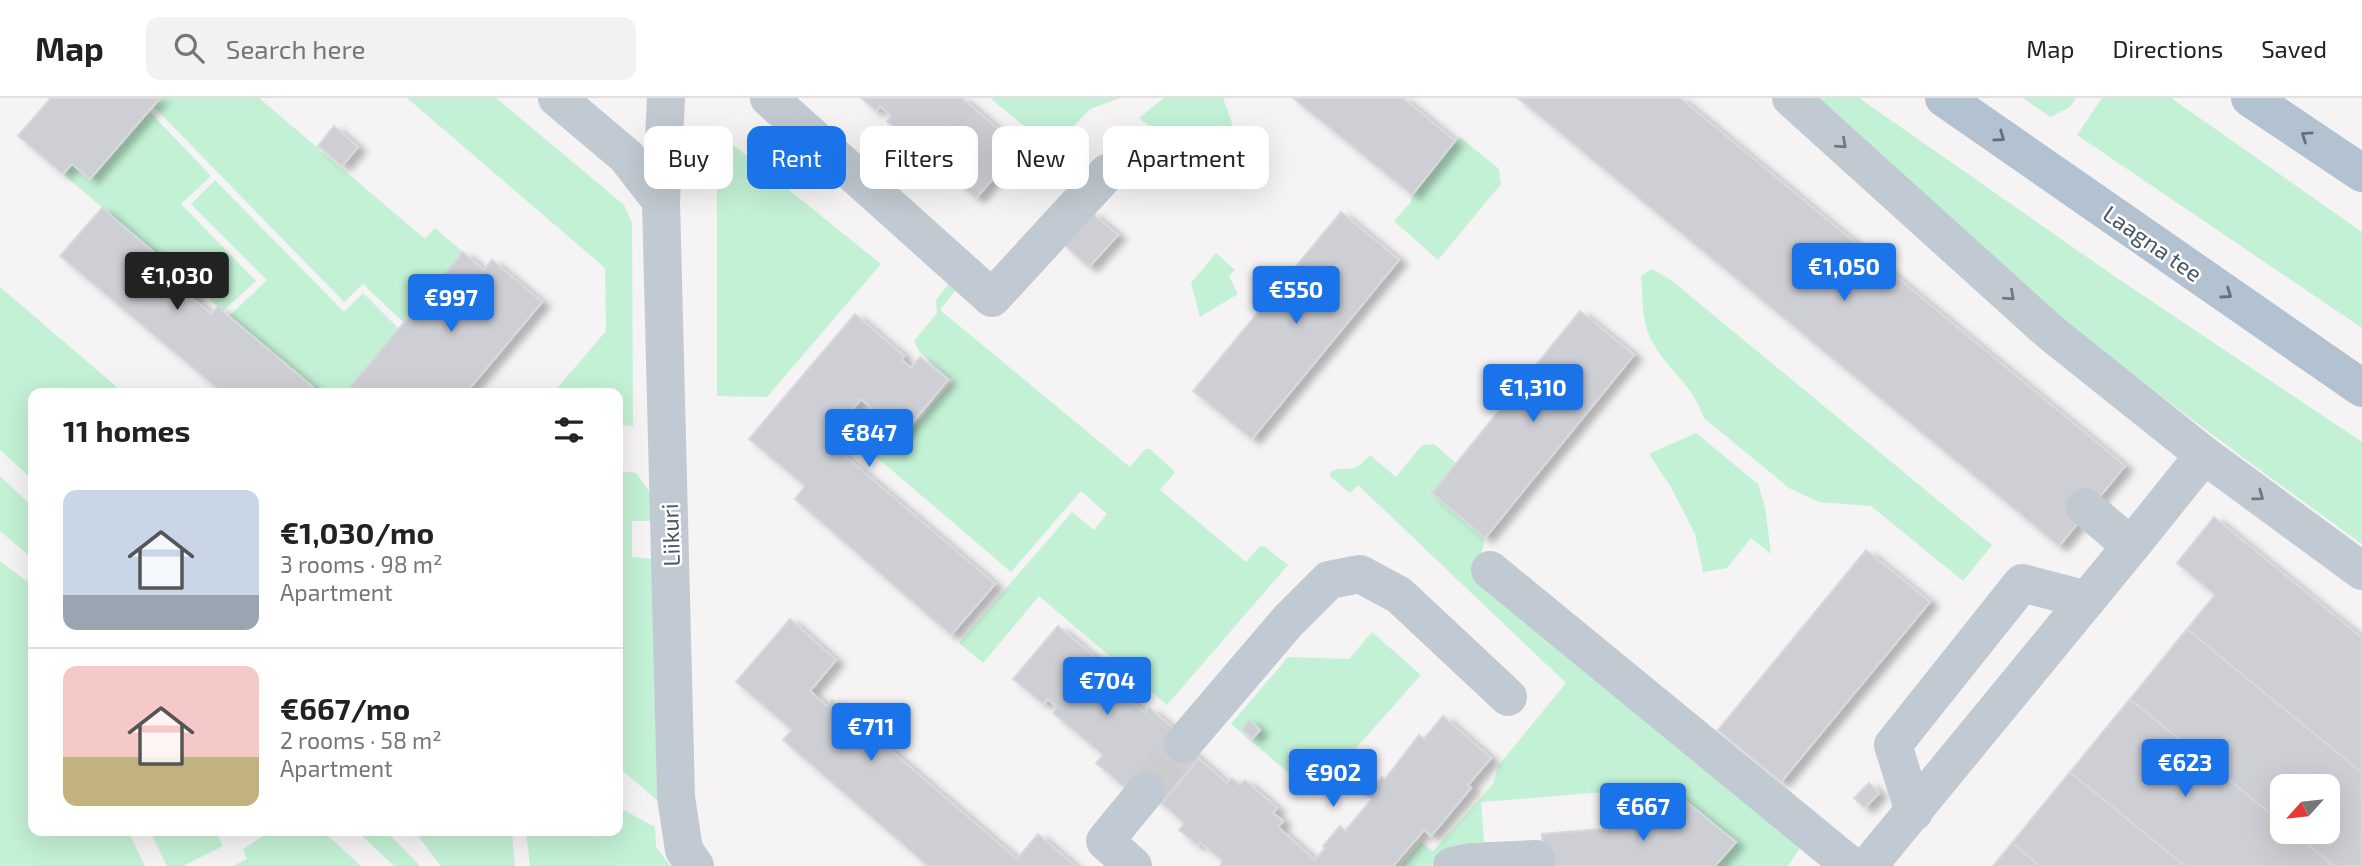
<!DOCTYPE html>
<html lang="en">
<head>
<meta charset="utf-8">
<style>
  body { margin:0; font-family:"Exo 2",sans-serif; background:#f2f2f2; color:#222; height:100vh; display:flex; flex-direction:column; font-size:26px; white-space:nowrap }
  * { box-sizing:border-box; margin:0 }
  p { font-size:23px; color:#767676 }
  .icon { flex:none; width:38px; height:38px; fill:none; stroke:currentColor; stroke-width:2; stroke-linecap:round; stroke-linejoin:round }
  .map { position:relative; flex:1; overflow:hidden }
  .details { position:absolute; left:28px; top:290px; width:595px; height:448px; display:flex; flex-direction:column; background:#fff; border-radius:14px; box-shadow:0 7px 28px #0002 }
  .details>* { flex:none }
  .guide { position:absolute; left:644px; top:28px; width:665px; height:63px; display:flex; gap:14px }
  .needle { width:46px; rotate:243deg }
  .tools { position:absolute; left:2270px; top:676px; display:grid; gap:14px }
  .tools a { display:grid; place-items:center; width:70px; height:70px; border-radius:14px; background:#fff; box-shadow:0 7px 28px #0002; font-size:35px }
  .price { position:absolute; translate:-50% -60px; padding:0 16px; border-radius:7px; background:#1a73e8; color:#fff; font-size:23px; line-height:46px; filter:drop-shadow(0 2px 4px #0008) }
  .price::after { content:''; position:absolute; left:50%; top:42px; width:21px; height:16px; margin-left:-10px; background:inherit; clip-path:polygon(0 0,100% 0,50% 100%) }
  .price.on { background:#222; color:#fff }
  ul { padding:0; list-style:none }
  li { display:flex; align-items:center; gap:21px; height:175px; padding:0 35px }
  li+li { border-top:2px solid #e0e0e0 }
  li span { display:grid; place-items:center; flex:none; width:196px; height:140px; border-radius:14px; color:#555 }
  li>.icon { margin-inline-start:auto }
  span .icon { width:84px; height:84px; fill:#fffc; stroke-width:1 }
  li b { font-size:30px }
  h2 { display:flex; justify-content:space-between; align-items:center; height:84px; padding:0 35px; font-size:30px }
  .pill { padding:0 24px; border-radius:14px; background:#fff; box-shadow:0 7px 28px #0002; font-size:24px; line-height:63px }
  .pill.on { background:#1a73e8; color:#fff }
  header { display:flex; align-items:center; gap:42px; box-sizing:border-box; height:98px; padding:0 35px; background:#fff; border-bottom:2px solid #e0e0e0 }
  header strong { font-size:33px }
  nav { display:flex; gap:38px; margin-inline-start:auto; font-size:24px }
  .search { width:490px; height:63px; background:#f2f2f2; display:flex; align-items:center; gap:18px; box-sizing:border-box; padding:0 24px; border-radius:14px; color:#767676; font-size:26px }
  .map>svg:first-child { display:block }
  .green { fill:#c3f1d5 }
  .building { fill:#cdcfd5; stroke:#d7d9de; stroke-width:2; filter:url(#shadow) }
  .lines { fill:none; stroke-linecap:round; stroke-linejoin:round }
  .minor-tunnel { stroke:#caccce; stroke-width:38; stroke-dasharray:38 19; stroke-linecap:butt }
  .minor { stroke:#c1cad2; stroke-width:38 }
  .major { stroke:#b3c2d1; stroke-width:38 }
  .oneway { stroke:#64717d }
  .oneway2 { stroke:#6e7983 }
  .labels { text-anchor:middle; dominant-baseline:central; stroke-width:5; stroke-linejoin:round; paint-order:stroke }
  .street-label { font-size:23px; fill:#4a5661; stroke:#fff }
</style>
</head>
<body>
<header>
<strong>Map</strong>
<div class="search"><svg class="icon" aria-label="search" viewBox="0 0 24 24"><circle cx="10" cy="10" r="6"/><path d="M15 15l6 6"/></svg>Search here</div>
<nav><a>Map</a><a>Directions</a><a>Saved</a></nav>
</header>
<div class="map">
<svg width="2362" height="768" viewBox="0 0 2362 768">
  <defs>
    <filter id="shadow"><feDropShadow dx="8" dy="4.5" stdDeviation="3.5" flood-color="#0004"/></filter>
  </defs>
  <rect width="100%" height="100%" fill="#f5f3f3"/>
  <path class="green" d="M 160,0 L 259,0 L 425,141 L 435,130 L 463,154 L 404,225 L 363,186 L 344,204 L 153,8 Z
    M 407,0 L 496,0 L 624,107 L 632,124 L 633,328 L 618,327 L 618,296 L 553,295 L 606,233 L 605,170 Z
    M 990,0 L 1120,0 L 1090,11 L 1056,47 L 1043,43 Z
    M 1164,0 L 1223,0 L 1232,25 L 1231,41 L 1213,64 L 1197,71 L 1183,68 L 1166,53 L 1161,37 L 1139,20 Z
    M 1815,0 L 1859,0 L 2117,180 L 2362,344 L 2362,446 C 2233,353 2104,259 1983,154 C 1926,104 1871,51 1815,0 Z
    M 2023,0 L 2076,0 L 2070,9 L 2050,19 Z
    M 2102,0 L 2171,0 L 2362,134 L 2362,230 L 2077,37 Z
    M 149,13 L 211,78 L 181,106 L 256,183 L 223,213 L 63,76 L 72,66 L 90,81 Z
    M 717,34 L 881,166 L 767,299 L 717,298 Z
    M 1460,39 L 1499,71 L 1501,86 L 1438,162 L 1394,123 L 1411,104 L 1412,97 Z
    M 215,82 L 344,214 L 363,195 L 399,231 L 344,296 L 320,296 L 229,218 L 267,182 L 191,106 Z
    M 1216,155 L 1235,172 L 1229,178 L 1238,196 L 1200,219 L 1191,185 Z
    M 1652,171 L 1671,182 L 1992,447 L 1963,483 L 1871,408 L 1819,404 L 1789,390 L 1704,320 C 1691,283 1668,274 1652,243 C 1641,224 1643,199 1641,178 Z
    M 951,183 L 957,191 L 940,212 L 1130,369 L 1145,351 L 1150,351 L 1175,374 L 1160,392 L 1246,464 L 1259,449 L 1264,448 L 1288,467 L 1167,607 L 1039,498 L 983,565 L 959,545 L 1072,414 L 1094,432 L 1107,416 L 1081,393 L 1011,474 L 853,339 L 848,345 L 840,339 L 864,310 L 905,339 L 953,283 L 920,255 L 914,243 L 937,215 L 936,202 Z
    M 0,189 L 125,296 L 33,296 L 33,382 L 0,352 Z
    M 1696,335 L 1758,386 L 1765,409 L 1771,456 L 1751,440 L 1727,470 L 1703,474 L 1695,436 L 1671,389 L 1649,356 Z
    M 1434,346 L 1456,365 L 1432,395 L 1485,440 L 1478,471 L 1801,748 L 1788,768 L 1715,768 L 1735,743 L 1678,698 L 1657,724 L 1634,705 L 1632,692 L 1481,704 L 1484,744 C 1457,746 1449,747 1431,768 L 1401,768 L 1421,744 L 1433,753 L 1493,686 L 1498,668 L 1566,585 L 1358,387 L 1350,395 L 1331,379 L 1330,374 C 1349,365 1350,380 1370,357 L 1396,379 L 1422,347 Z
    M 618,373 L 636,375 L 652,397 L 652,423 L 632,423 L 632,459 L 652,461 L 657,702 L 618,669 Z
    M 0,378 L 33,409 L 33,461 L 0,433 Z
    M 0,463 L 33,488 L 33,733 L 128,733 L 145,768 L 0,768 Z
    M 1372,534 L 1421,577 L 1324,686 L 1304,688 L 1231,626 L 1288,559 L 1349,561 Z
    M 618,709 L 655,729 L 656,749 L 670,768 L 530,768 L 526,733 L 618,733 Z
    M 150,733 L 216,733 L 223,748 L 183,768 L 167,768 Z
    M 271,733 L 323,733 L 361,768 L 233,768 L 247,761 L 243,751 Z
    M 357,733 L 386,733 L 420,768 L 394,768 Z
    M 414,733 L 512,733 L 515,768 L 441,768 Z"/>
  <path class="building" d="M 51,0 L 160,0 L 90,81 L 72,66 L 63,76 L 18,38 Z
    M 861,0 L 962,0 L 1020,50 L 976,100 L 949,77 L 955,70 L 944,61 L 938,67 L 887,23 L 891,18 L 880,8 L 876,13 Z
    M 1293,0 L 1403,0 L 1455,43 L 1412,97 Z
    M 1518,0 L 1680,0 L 2125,368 L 2059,448 Z
    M 334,28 L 358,49 L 342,68 L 318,48 Z
    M 102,110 L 197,191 L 191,199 L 211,216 L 218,209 L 313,289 L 308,296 L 224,296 L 60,158 Z
    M 1091,114 L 1118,137 L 1089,169 L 1063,146 Z
    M 1341,114 L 1399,162 L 1252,341 L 1193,293 Z
    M 463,154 L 484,172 L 492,162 L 542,204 L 465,296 L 344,296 Z
    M 1580,213 L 1634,257 L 1485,440 L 1432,395 Z
    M 855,216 L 904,258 L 902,262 L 911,270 L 920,259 L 948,282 L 903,336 L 861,301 L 826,342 L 995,486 L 951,537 L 795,401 L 805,388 L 749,341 Z
    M 2214,419 L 2362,540 L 2362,675 L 2187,531 L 2215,497 L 2177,465 Z
    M 1866,452 L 1930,504 L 1781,684 L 1718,632 Z
    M 790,521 L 836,562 L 810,593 L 827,608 L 832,602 L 1017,761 L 1038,736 L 1075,768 L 928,768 L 783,642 L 792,632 L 736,584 Z
    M 1058,528 L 1128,587 L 1121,595 L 1145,615 L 1149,610 L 1175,632 L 1183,646 L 1199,661 L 1161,705 L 1137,686 L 1130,694 L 1096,665 L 1103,657 L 1053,615 L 1057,609 L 1048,601 L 1043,606 L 1013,581 Z
    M 2187,531 L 2362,675 L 2362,768 L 2334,768 L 2292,733 L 2328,733 L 2328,688 L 2282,688 L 2282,725 L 2130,601 Z
    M 2130,601 L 2282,725 L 2282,733 L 2292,733 L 2334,768 L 2185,768 L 2070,674 Z
    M 1443,618 L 1491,660 L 1468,687 L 1471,690 L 1431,738 L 1424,732 L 1393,768 L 1221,768 L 1222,762 L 1200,744 L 1197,747 L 1179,732 L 1184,725 L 1161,705 L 1199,661 L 1227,685 L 1232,680 L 1240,687 L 1245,682 L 1277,710 L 1273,715 L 1283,723 L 1278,729 L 1315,762 L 1325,750 L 1323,748 L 1340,728 L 1345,733 L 1372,701 L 1366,697 L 1382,679 L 1385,681 L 1419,637 L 1424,641 Z
    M 1249,622 L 1260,632 L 1252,641 L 1242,631 Z
    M 2070,674 L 2185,768 L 2040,768 L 2012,745 Z
    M 1869,685 L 1879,695 L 1865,710 L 1854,700 Z
    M 1678,697 L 1736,744 L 1715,768 L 1544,768 L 1542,736 L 1654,727 Z
    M 2012,745 L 2040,768 L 1993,768 Z"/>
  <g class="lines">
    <path class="minor-tunnel" d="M 1146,693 L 1183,646"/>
    <path class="minor" d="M 557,0 L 626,58 L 661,103 L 676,699 L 684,752 L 695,768
      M 769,0 L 992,200 L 1107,75
      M 1791,0 L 2050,234 L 2204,357 L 2362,473
      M 661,103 L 666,0
      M 2085,409 L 2131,448 L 2204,357
      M 1490,472 L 1851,768
      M 1183,646 L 1288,523 L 1329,482 L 1360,476 L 1399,497 L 1508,599
      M 1914,714 L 1893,647 L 2022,485 L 2087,502
      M 1133,768 L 1105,743 L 1146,693
      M 1452,768 L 1470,764 L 1536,761
      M 1868,768 L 2131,448"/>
    <path class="major" d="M 1944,0 L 2362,290
      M 2250,0 L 2362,75"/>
  </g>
  <defs><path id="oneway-chevron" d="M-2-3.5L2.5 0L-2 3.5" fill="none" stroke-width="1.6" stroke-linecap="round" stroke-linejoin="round" transform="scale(1.75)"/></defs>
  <g class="oneway">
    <use href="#oneway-chevron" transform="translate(2306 38) rotate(-146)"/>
    <use href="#oneway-chevron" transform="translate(2000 39) rotate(35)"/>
    <use href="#oneway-chevron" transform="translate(2227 196) rotate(35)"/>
  </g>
  <g class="oneway2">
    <use href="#oneway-chevron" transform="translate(1842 46) rotate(42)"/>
    <use href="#oneway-chevron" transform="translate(2010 198) rotate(42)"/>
    <use href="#oneway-chevron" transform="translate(2259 398) rotate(36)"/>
  </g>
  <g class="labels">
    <g class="street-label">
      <text transform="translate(2153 145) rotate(35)">Laagna tee</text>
      <text transform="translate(670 437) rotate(-92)">Liikuri</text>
    </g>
  </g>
</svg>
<div class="tools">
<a><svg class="needle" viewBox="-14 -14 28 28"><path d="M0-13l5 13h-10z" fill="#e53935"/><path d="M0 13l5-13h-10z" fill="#767676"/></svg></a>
</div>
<b class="price" style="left:1844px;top:205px">€1,050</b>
<b class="price on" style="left:177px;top:214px">€1,030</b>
<b class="price" style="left:1296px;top:228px">€550</b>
<b class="price" style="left:451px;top:236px">€997</b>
<b class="price" style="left:1533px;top:326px">€1,310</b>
<b class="price" style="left:869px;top:371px">€847</b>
<b class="price" style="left:1107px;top:619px">€704</b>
<b class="price" style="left:871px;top:665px">€711</b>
<b class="price" style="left:2185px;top:701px">€623</b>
<b class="price" style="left:1333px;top:711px">€902</b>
<b class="price" style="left:1643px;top:745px">€667</b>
<div class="guide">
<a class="pill">Buy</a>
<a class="pill on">Rent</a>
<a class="pill">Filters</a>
<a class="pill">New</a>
<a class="pill">Apartment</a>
</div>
<section class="details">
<h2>11 homes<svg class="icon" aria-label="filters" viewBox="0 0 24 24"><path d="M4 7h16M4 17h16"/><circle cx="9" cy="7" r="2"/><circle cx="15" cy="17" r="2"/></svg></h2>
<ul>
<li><span style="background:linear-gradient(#c9d6e8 75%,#9aa5b1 0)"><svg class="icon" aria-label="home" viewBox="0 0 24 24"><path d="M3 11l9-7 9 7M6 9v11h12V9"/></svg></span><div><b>€1,030/mo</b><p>3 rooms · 98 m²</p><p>Apartment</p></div></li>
<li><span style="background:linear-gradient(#f6c9c9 65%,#c2b280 0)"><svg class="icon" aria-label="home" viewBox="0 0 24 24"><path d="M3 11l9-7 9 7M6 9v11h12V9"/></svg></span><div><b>€667/mo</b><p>2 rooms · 58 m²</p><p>Apartment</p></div></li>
</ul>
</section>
</div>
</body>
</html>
